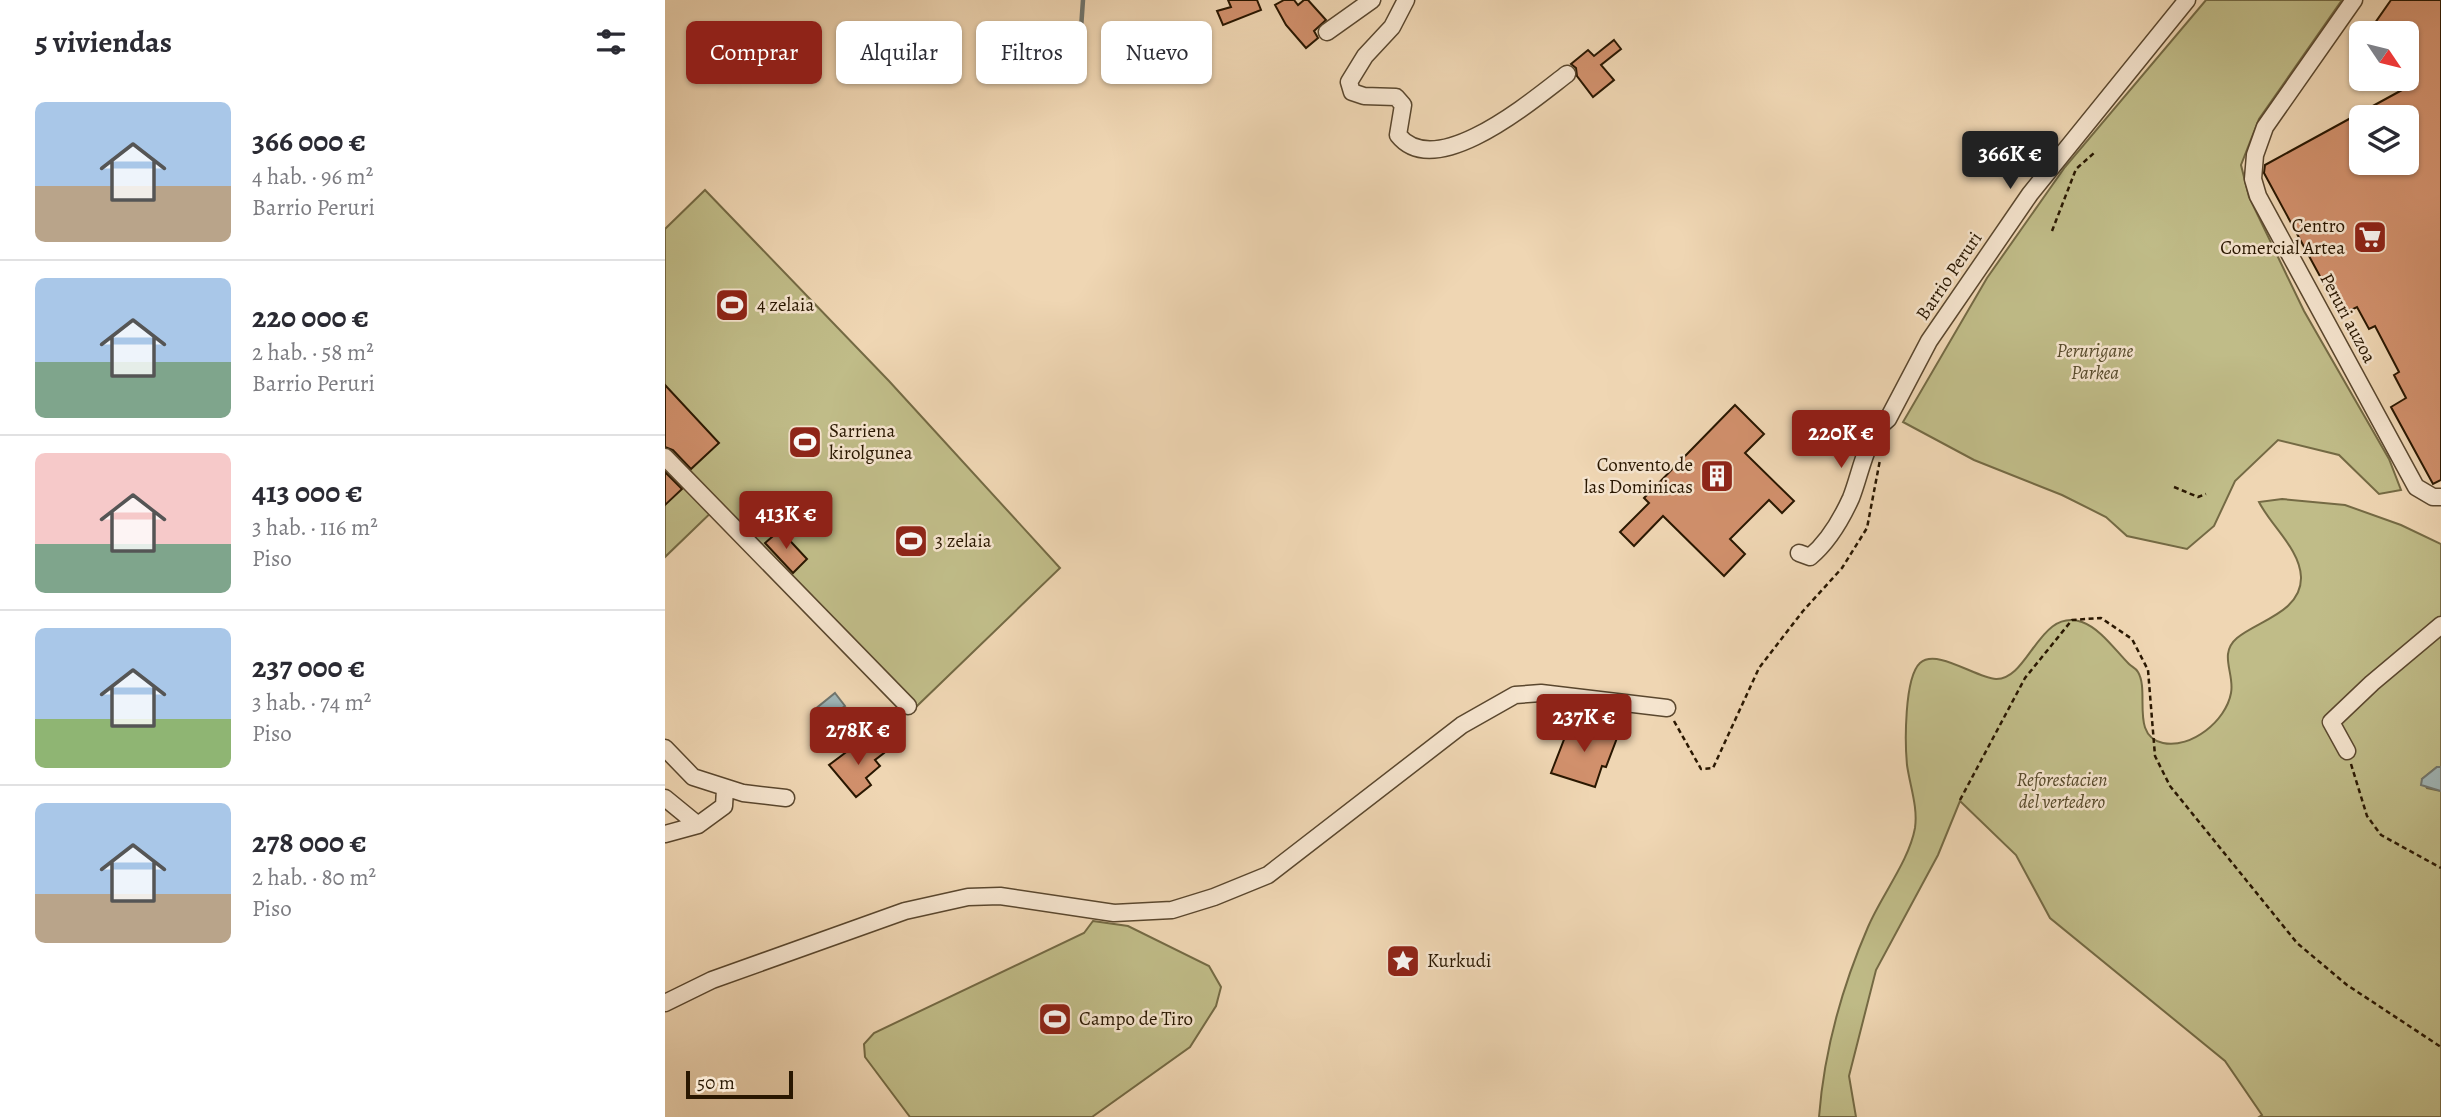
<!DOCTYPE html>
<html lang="es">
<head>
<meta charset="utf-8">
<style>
  body { margin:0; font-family:Alegreya,serif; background:#f7f7f7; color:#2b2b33; height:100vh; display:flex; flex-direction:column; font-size:26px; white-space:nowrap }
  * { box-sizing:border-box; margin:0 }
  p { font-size:23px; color:#7c7c81 }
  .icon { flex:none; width:38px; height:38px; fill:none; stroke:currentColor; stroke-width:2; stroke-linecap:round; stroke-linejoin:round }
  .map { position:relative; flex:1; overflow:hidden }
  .drawer { display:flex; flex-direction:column; background:#fff; width:665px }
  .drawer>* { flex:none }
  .top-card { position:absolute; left:21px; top:21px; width:665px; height:63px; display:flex; gap:14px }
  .needle { width:46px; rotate:125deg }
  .tools { position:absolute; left:1684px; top:21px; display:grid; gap:14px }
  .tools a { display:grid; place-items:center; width:70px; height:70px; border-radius:10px; background:#fff; box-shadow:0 2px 5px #0004; font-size:35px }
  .scale { position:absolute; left:21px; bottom:18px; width:107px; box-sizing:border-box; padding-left:7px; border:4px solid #291701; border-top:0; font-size:19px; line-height:24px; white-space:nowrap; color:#291701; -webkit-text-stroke:5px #f5e4ce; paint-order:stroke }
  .price { position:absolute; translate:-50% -60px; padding:0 16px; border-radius:7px; background:#8f2418; color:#fff; font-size:23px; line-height:46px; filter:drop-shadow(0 2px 4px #0008) }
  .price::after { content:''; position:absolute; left:50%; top:42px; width:21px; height:16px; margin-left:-10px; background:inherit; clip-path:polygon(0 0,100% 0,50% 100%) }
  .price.current { background:#222; color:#fff }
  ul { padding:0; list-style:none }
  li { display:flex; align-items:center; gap:21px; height:175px; padding:0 35px }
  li+li { border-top:2px solid #e1e1e2 }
  li span { display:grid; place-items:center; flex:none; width:196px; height:140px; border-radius:10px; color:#555 }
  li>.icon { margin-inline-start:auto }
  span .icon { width:84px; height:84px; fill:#fffc; stroke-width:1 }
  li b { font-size:30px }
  h2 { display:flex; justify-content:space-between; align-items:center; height:84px; padding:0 35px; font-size:30px }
  .chip { padding:0 24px; border-radius:10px; background:#fff; box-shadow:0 2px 5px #0004; font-size:24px; line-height:63px }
  .chip.current { background:#8f2418; color:#fff }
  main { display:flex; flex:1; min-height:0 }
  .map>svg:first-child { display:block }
  .green { fill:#c0bc88; stroke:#746a44; stroke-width:2 }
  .water { fill:#9fb6b8; stroke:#70766f; stroke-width:2 }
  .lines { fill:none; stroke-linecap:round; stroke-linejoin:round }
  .stream { stroke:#70766f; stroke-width:4.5 }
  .building { fill:#d1906c; stroke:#291701; stroke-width:2; fill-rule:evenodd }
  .minor-casing { stroke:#5a472e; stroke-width:19 }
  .path { stroke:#291701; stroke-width:2.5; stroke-dasharray:5 3.5; stroke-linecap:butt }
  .minor { stroke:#f5e4ce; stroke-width:16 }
  .labels { text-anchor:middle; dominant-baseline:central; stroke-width:5; stroke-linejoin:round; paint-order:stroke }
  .poi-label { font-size:19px; fill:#291701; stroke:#f5e4ce; text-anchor:start }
  .street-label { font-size:19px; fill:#291701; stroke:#f5e4ce }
  .park-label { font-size:19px; font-style:italic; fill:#56492a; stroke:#f5e4ce }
</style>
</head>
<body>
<main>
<section class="drawer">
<h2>5 viviendas<svg class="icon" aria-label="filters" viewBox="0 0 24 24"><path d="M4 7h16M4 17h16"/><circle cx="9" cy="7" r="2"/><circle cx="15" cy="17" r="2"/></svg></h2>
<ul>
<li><span style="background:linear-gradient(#a9c7e8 60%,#b9a48a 0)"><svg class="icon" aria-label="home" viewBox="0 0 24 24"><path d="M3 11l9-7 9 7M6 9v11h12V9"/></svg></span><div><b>366 000 €</b><p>4 hab. · 96 m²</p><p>Barrio Peruri</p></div></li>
<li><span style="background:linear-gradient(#a9c7e8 60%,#7fa58c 0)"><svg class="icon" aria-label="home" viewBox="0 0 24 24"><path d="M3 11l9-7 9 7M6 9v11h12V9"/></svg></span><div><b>220 000 €</b><p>2 hab. · 58 m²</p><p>Barrio Peruri</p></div></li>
<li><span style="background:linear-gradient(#f6c9c9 65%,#7fa58c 0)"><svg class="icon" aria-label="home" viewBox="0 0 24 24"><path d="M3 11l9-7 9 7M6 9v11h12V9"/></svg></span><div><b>413 000 €</b><p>3 hab. · 116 m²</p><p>Piso</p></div></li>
<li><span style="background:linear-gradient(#a9c7e8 65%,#8fb573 0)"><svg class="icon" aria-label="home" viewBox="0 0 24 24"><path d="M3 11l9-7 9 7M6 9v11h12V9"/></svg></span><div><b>237 000 €</b><p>3 hab. · 74 m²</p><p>Piso</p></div></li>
<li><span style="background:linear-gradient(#a9c7e8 65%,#b9a48a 0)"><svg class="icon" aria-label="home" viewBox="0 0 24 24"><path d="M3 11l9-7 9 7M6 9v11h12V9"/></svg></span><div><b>278 000 €</b><p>2 hab. · 80 m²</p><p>Piso</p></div></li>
</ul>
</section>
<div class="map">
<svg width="1776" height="1117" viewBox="0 0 1776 1117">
  <rect width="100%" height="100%" fill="#efd6b3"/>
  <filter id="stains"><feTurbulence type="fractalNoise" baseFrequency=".00286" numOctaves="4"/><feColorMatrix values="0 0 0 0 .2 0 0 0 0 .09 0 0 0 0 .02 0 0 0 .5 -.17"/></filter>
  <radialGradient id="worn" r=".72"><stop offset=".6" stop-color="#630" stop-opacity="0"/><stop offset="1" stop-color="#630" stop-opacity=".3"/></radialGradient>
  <path class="green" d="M 1541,0 L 1677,0 L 1594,119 L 1576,165 L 1584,197 L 1639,311 L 1724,459 L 1736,490 L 1714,494 L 1674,455 L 1613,440 L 1570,481 L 1549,526 L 1522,549 L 1462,536 L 1441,517 L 1397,495 L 1309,460 L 1238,422 L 1322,278 L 1400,167 Z
    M 40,190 L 224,381 L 395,568 L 252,706 L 56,503 L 0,557 L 0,229 Z
    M 1617,499 L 1680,505 L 1736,525 L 1776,544 L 1776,767 L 1772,767 L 1757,779 L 1762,788 L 1776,791 L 1776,1117 L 1594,1117 L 1597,1115 L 1560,1061 L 1385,918 L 1351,855 L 1295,801 L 1273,855 L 1211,970 L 1184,1076 L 1191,1117 L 1154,1117 C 1159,1052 1177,987 1203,927 C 1216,896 1244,861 1250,828 C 1253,807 1245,786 1242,765 C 1240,744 1239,678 1255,663 C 1272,648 1311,678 1331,679 C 1364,680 1374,607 1417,622 C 1436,629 1450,650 1464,664 C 1467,667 1471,668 1473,672 C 1485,692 1465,736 1498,743 C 1526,749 1561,721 1566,693 C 1570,674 1553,654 1572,638 C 1592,621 1637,612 1636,577 C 1635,549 1606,526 1594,502 Z
    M 428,921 L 463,926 L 544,966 L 556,987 L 551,1006 L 525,1047 L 427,1117 L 245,1117 L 200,1057 L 199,1044 L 209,1033 L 419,933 Z"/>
  <path class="water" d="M 170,693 L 180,706 L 158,722 L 149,710 Z
    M 1772,767 L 1776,767 L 1776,791 L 1756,785 L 1757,779 Z"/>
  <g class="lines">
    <path class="stream" d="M 414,57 L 418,0"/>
  </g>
  <path class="building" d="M 563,0 L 592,0 L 596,10 L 558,25 L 552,11 L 566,7 Z
    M 619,0 L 629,0 L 633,5 L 639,0 L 643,0 L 661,20 L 649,31 L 653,38 L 641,48 L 621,25 L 610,5 Z
    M 1726,0 L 1776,0 L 1776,480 L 1768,484 L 1726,407 L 1741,398 L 1729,375 L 1734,372 L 1710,326 L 1704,329 L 1692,307 L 1676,315 L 1599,173 L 1600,165 L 1748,84 L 1741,72 L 1741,33 L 1720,33 L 1710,23 ZM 1696,117 L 1741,117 L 1741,163 L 1696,163 Z
    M 949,40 L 956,49 L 936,65 L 949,80 L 928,97 L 912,76 L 911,68 L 906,64 L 923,50 L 929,56 Z
    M 0,385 L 54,443 L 26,469 L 8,450 L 0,447 Z
    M 1070,405 L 1099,434 L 1080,453 L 1129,501 L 1117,513 L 1104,500 L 1065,539 L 1080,554 L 1059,576 L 998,516 L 969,546 L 955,532 L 984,503 L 979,498 Z
    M 0,472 L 17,489 L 0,505 Z
    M 115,530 L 142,559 L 128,573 L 100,543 Z
    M 907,719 L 952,738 L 941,767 L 937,766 L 930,787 L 886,773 Z
    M 209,739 L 219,753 L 210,760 L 215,766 L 201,778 L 206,785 L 191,797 L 164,765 L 188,747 L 193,751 Z"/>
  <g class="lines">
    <g class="minor-casing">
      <path id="minor" d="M 741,0 L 727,27 L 700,56 L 684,82 L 687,92 L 699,96 L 731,97 L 738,105 L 733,135 C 771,183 869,99 902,74
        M 1689,0 L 1600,127 L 1590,155 L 1588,179 L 1593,196 L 1751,487 L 1768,497 L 1776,497
        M 662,32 L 707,0
        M 0,457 L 243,706
        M 1134,553 L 1145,557 C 1163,542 1176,520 1186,498 C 1196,473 1201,435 1223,419 L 1264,341 L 1365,194 L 1522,0
        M 0,748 L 28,777 L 78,793 L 121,798
        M 1682,751 L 1666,722 L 1707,683 L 1776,625
        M 0,798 L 33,825
        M 0,834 L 33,825 L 59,806 L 60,789
        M 0,1003 L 47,980 L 240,911 L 303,897 L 335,896 L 449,913 L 507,910 L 549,897 L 603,875 L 797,725 L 850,695 L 876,693 L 1002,708"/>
    </g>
    <path class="path" d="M 1387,231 L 1411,169 L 1429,153
      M 1509,487 L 1533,497 L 1541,494
      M 1009,721 L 1036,769 L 1048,768 L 1094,668 L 1138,611 L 1177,568 L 1202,528 L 1215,460
      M 1686,764 L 1702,816 L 1716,835 L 1776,868
      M 1295,800 L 1360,678 L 1407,620 L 1436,618 L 1467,639 L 1483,670 L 1490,756 L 1505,786 L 1632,943 L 1682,985 L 1776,1047"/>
    <use href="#minor" class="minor"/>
  </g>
  <defs>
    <g id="supermarket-square" transform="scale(1.75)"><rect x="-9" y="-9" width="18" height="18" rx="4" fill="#8f2418" stroke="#f5e4ce"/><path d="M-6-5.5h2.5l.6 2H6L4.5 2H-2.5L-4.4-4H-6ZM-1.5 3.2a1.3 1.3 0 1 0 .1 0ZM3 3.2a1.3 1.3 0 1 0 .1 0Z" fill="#fff"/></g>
    <g id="stadium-square" transform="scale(1.75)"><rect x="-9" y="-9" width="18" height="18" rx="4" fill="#8f2418" stroke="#f5e4ce"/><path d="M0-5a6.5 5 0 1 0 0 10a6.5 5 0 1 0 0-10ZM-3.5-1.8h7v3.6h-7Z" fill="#fff"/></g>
    <g id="building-square" transform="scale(1.75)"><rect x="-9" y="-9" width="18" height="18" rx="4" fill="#8f2418" stroke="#f5e4ce"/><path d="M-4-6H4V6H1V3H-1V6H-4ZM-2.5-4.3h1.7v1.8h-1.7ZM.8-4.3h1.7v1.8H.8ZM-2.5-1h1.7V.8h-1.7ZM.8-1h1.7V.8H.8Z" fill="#fff"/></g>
    <g id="sight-square" transform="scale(1.75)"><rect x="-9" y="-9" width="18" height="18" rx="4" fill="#8f2418" stroke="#f5e4ce"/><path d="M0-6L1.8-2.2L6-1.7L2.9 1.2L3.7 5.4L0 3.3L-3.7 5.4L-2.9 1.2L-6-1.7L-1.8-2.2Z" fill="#fff"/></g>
  </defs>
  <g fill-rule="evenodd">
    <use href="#supermarket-square" x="1705" y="237"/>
    <use href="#stadium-square" x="67" y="305"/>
    <use href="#stadium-square" x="140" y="442"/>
    <use href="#building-square" x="1052" y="476"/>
    <use href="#stadium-square" x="246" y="541"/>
    <use href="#sight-square" x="738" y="961"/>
    <use href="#stadium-square" x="390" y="1019"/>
  </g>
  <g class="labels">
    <g class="poi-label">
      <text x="1680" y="226" text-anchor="end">Centro<tspan x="1680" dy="22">Comercial Artea</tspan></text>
      <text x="92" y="305">4 zelaia</text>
      <text x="164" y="431">Sarriena<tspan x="164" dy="22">kirolgunea</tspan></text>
      <text x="1028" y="465" text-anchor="end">Convento de<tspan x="1028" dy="22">las Dominicas</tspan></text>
      <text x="270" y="541">3 zelaia</text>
      <text x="762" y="961">Kurkudi</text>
      <text x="414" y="1019">Campo de Tiro</text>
    </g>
    <g class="street-label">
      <text transform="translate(1284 276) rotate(-56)">Barrio Peruri</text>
      <text transform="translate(1683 318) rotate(62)">Peruri auzoa</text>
    </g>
    <g class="park-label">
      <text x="1430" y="351">Perurigane<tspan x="1430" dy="22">Parkea</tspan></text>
      <text x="1397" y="780">Reforestacien<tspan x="1397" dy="22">del vertedero</tspan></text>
    </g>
  </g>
  <rect width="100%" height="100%" filter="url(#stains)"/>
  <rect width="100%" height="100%" fill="url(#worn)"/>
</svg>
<div class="tools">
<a><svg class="needle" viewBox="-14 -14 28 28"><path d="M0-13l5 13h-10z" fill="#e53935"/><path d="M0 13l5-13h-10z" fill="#7c7c81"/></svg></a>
<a><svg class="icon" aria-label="layers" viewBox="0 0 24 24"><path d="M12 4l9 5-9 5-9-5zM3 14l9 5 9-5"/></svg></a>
</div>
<div class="scale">50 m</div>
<b class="price current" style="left:1345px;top:191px">366K €</b>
<b class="price" style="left:1176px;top:470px">220K €</b>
<b class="price" style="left:121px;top:551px">413K €</b>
<b class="price" style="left:919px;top:754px">237K €</b>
<b class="price" style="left:193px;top:767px">278K €</b>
<div class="top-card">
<a class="chip current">Comprar</a>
<a class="chip">Alquilar</a>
<a class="chip">Filtros</a>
<a class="chip">Nuevo</a>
</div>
</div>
</main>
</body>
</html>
